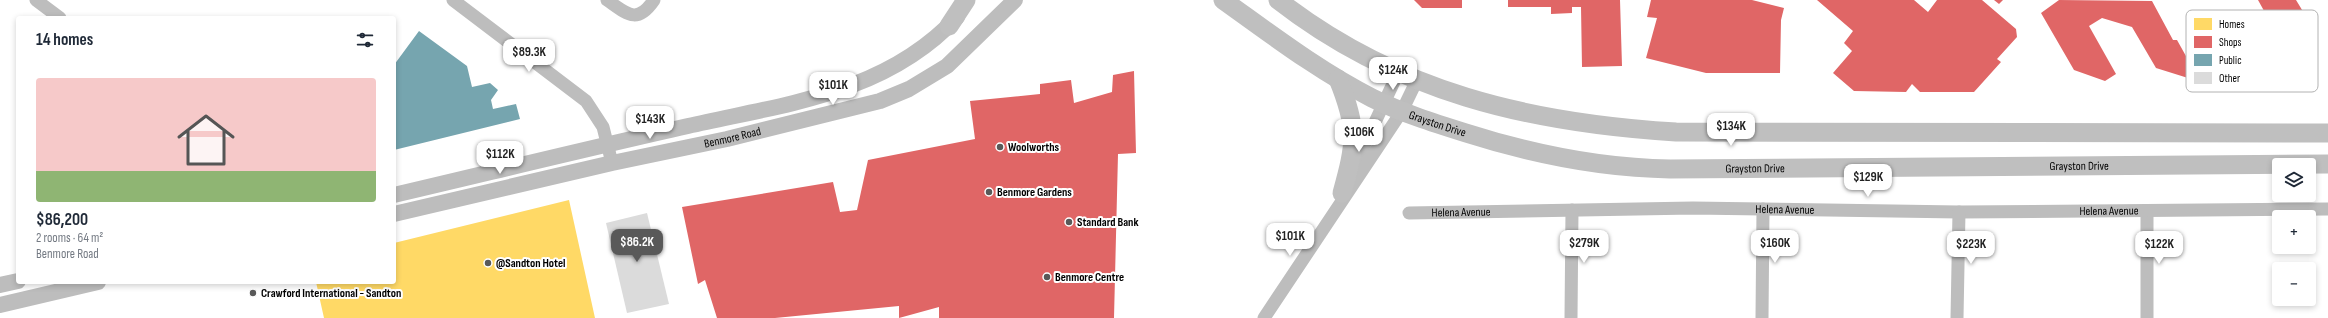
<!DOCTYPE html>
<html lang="en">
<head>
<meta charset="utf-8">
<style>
  body { margin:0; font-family:"Sofia Sans Condensed",sans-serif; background:#f2f2f3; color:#1f2937; height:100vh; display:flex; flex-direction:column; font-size:15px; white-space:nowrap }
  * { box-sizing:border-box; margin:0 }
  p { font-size:13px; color:#747a83 }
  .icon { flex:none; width:22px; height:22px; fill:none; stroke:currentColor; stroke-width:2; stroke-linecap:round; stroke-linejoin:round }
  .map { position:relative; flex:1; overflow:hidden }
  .details { position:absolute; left:16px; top:16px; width:380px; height:268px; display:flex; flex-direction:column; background:#fff; border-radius:4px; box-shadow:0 2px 6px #0003 }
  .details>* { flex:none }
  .tools { position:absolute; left:2272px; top:158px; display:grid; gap:8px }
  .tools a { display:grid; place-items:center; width:44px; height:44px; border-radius:4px; background:#fff; box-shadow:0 2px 6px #0003; font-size:20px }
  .price { position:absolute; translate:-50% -34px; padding:0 9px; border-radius:8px; background:#fff; color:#222; font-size:13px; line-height:26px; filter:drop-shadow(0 1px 2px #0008) }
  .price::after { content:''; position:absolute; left:50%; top:24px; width:12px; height:9px; margin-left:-6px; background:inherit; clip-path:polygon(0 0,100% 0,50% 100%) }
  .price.active { background:#595959; color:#fff }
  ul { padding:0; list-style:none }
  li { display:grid; align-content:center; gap:8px; height:212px; padding:0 20px }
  li span { display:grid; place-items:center; height:124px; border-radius:4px; color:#555 }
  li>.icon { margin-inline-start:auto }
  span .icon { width:72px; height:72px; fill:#fffc; stroke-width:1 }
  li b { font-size:17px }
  h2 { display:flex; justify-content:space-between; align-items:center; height:48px; padding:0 20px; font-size:17px }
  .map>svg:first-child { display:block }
  .homes { fill:#ffd966 }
  .shops { fill:#e06666 }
  .public { fill:#76a5af }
  .building { fill:#dbdbdb }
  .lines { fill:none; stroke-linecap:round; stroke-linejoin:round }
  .minor { stroke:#bdbdbd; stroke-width:13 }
  .tertiary { stroke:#bdbdbd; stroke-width:16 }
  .secondary { stroke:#bfbfbf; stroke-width:19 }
  .poi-dot { fill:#595959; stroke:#fff; stroke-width:1.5 }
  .labels { text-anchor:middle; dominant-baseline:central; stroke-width:4; stroke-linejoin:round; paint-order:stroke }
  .street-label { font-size:12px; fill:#000; stroke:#fff }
  .poi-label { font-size:12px; font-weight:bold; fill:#000; stroke:#fff; text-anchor:start }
  .key { fill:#fff; stroke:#b2b2b2; stroke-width:1 }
  .key-label { font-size:11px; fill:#000 }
</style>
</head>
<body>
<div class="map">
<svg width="2328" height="318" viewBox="0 0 2328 318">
  <rect width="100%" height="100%" fill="#fff"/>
  <path class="homes" d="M 569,200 L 595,318 L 324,318 L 316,282 L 394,282 L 394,243 Z"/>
  <path class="shops" d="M 1414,0 L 1462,0 L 1462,8 L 1422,8 Z
    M 1508,0 L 1620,0 L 1622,66 L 1582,67 L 1581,7 L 1572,7 L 1572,13 L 1551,14 L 1551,7 L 1508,7 Z
    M 1651,0 L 1752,0 L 1784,8 L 1781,20 L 1780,73 L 1706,73 L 1646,58 L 1657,18 L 1647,17 Z
    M 1817,0 L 1914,0 L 1928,12 L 1937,0 L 1982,0 L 2016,29 L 2017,37 L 1997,59 L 2001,62 L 1974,92 L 1920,92 L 1912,84 L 1906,92 L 1854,91 L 1833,73 L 1852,51 L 1844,43 L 1853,31 Z
    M 1994,0 L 2003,0 L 1999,4 Z
    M 2059,0 L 2152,1 L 2173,40 L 2177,40 L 2196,74 L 2188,78 L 2156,68 L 2132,27 L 2102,18 L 2089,26 L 2116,74 L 2105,81 L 2074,70 L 2041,13 Z
    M 2258,0 L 2296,0 L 2307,18 L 2303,21 L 2306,25 L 2301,28 L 2304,29 L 2298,50 L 2286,57 L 2267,23 L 2268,18 Z
    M 1134,71 L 1136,153 L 1118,154 L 1114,318 L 939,318 L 939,307 L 899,318 L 899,306 L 775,318 L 717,318 L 705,280 L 698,284 L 682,207 L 833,182 L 840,212 L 857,210 L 868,160 L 975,139 L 970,101 L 1040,94 L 1040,84 L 1071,80 L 1074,103 L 1112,92 L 1113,75 Z"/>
  <path class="public" d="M 419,31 L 467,66 L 472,87 L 490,83 L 498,90 L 491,100 L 493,109 L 516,104 L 520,119 L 394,150 L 394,65 Z"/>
  <path class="building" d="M 647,213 L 669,304 L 627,313 L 606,223 Z"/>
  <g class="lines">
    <g class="minor">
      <path d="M 36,0 L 60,18"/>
      <path d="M 453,0 L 586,101 L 603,127 L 612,163"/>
      <path d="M 607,0 C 627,14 637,25 654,0"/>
      <path d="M 1355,165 L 1398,73"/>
      <path d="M 2147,212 L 2147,318"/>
      <path id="s1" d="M 1409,213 L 1693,208 L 1959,212 L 2328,209"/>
      <path d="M 1264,318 L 1402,111 L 1417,80"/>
      <path d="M 1571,318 L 1572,210"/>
      <path d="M 1762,318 L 1763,209"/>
      <path d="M 1957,318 L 1959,212"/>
    </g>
    <g class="tertiary">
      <path d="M 394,195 C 492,172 590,148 688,126 C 784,104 886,94 957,17"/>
      <path id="s2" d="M 394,214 L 612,163 L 727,139 L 880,101 L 909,89 L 947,66 L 1015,0"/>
      <path d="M 0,285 L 18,281"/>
      <path d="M 0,305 L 98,282"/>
    </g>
    <g class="secondary">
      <path id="s3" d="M 1223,0 C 1272,35 1319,71 1372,98 C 1402,113 1434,123 1466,133 C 1532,154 1600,168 1670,169 L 2328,164"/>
      <path d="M 1278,0 C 1396,92 1529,123 1676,132 L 2328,133"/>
      <path d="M 949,26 L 966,0"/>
      <path d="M 1338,79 C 1358,128 1356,143 1342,193"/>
    </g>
  </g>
  <g class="poi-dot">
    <circle cx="1000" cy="147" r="4"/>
    <circle cx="989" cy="192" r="4"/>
    <circle cx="1069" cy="222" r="4"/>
    <circle cx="488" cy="263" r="4"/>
    <circle cx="1047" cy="277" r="4"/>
    <circle cx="253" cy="293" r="4"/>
  </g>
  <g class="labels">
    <g class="street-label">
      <text stroke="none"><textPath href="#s3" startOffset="249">Grayston Drive</textPath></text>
      <text stroke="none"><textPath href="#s2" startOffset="347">Benmore Road</textPath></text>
      <text stroke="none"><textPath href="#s3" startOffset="896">Grayston Drive</textPath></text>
      <text stroke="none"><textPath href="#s3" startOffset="572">Grayston Drive</textPath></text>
      <text stroke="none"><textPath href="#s1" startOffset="376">Helena Avenue</textPath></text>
      <text stroke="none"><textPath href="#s1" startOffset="52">Helena Avenue</textPath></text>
      <text stroke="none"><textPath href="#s1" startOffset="700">Helena Avenue</textPath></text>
    </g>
    <g class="poi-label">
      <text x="1008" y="147">Woolworths</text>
      <text x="997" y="192">Benmore Gardens</text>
      <text x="1077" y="222">Standard Bank</text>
      <text x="496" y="263">@Sandton Hotel</text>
      <text x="1055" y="277">Benmore Centre</text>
      <text x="261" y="293">Crawford International - Sandton</text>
    </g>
  </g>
  <rect x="2186" y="10" width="132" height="82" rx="6" class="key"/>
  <rect x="2194" y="18" width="18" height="12" fill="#ffd966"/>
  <rect x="2194" y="36" width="18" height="12" fill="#e06666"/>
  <rect x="2194" y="54" width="18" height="12" fill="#76a5af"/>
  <rect x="2194" y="72" width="18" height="12" fill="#dbdbdb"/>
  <g class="key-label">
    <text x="2219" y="28">Homes</text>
    <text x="2219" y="46">Shops</text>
    <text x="2219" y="64">Public</text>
    <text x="2219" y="82">Other</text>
  </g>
</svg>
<div class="tools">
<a><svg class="icon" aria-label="layers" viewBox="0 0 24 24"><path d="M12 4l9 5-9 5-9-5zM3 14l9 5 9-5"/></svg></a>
<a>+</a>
<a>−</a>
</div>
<b class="price" style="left:529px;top:73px">$89.3K</b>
<b class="price" style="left:1393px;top:91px">$124K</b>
<b class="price" style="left:833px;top:106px">$101K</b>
<b class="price" style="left:650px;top:140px">$143K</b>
<b class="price" style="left:1731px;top:147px">$134K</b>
<b class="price" style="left:1359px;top:153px">$106K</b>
<b class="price" style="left:500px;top:175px">$112K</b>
<b class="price" style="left:1868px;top:198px">$129K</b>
<b class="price" style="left:1290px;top:257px">$101K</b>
<b class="price active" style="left:637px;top:263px">$86.2K</b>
<b class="price" style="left:1584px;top:264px">$279K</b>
<b class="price" style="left:1775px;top:264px">$160K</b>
<b class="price" style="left:1971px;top:265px">$223K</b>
<b class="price" style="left:2159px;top:265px">$122K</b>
<section class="details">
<h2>14 homes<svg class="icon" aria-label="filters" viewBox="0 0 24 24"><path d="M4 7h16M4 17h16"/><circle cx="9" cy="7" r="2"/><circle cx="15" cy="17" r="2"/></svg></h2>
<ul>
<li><span style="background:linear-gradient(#f6c9c9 75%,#8fb573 0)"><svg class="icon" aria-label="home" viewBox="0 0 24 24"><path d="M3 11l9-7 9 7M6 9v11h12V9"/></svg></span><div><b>$86,200</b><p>2 rooms · 64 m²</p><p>Benmore Road</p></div></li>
</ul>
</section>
</div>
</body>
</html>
